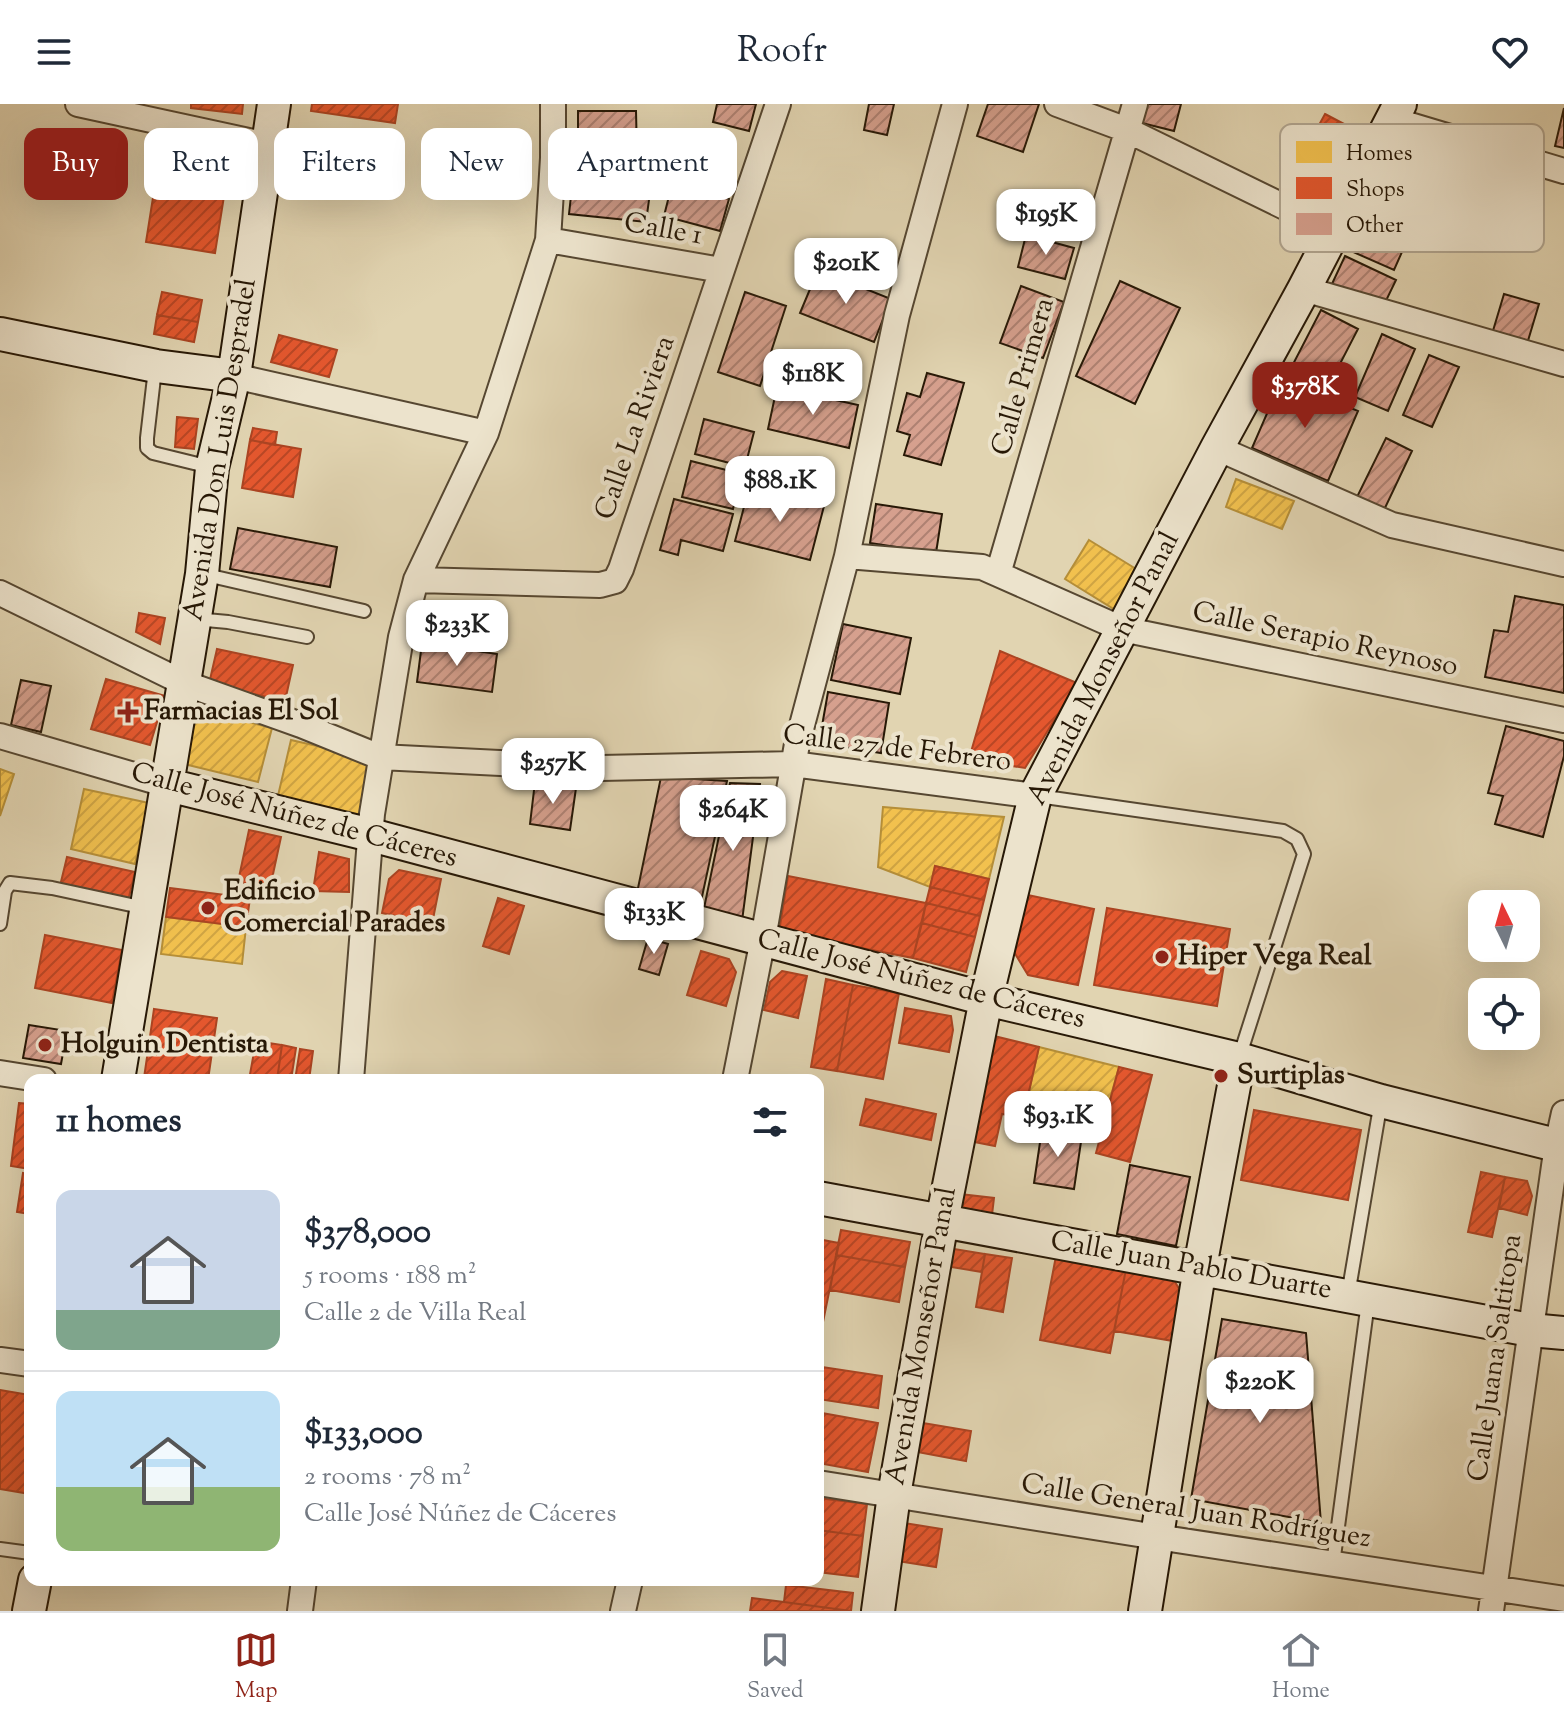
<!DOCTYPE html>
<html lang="en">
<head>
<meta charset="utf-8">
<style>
  body { margin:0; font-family:"Sorts Mill Goudy",serif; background:#f2f2f3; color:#1f2937; height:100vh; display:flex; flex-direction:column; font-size:30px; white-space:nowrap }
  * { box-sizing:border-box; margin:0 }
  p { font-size:26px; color:#747a83 }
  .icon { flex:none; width:44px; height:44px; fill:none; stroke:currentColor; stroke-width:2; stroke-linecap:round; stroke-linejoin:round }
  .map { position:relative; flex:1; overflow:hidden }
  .drawer { position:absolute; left:24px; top:970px; width:800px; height:512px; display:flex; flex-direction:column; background:#fff; border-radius:16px; box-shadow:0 8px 32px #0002 }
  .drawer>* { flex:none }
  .banner { position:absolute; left:24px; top:24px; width:800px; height:72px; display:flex; gap:16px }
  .needle { width:52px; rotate:355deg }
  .controls { position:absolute; left:1468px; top:786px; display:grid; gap:16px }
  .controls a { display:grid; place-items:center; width:72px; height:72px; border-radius:16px; background:#fff; box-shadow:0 8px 32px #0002; font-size:40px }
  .price { position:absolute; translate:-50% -68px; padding:0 18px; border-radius:16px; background:#fff; color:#222; font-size:26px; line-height:52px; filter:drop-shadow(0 2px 4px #0008) }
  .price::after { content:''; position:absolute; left:50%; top:48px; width:24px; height:18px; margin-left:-12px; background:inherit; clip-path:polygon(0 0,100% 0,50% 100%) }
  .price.selected { background:#8f2418; color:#fff }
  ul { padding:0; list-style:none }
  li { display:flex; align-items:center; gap:24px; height:200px; padding:0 32px }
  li+li { border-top:2px solid #e0e1e3 }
  li span { display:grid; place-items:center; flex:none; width:224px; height:160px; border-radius:16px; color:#555 }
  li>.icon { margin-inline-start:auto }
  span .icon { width:96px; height:96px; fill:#fffc; stroke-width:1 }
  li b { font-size:34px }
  h2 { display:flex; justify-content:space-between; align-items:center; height:96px; padding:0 32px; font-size:34px }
  .tag { padding:0 28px; border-radius:16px; background:#fff; box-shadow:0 8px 32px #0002; font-size:28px; line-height:72px }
  .tag.selected { background:#8f2418; color:#fff }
  header { display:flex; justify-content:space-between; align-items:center; height:104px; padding:0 32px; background:#fff; font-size:36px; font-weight:600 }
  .tab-bar { display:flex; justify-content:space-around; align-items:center; height:112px; border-top:2px solid #e0e1e3; background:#fff; font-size:22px; color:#747a83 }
  .tab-bar a { display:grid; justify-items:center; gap:4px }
  .tab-bar .selected { color:#8f2418 }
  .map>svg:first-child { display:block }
  .homes { fill:url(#homes-hatch); stroke:#b58e38; stroke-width:2 }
  .shops { fill:url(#shops-hatch); stroke:#ab4422; stroke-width:2 }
  .building { fill:url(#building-hatch); stroke:#271806; stroke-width:2 }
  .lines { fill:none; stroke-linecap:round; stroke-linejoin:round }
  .lane-casing { stroke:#564731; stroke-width:16 }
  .street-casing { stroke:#564731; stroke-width:28 }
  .secondary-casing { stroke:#271806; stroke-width:36 }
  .lane { stroke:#ece3cc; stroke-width:12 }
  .street { stroke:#ece3cc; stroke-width:24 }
  .secondary { stroke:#ece3cc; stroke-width:32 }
  .poi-dot { fill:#8f2418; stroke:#ece3cc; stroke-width:3 }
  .labels { text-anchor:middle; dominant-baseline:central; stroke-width:8; stroke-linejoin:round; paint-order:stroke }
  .street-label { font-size:28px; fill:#271806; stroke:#ece3cc }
  .poi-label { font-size:28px; font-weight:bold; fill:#271806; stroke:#ece3cc; text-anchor:start }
  .key { fill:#ece3cc; stroke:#b1a691; stroke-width:2 }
  .key-label { font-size:22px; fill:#271806 }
</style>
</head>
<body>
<header><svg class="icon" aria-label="menu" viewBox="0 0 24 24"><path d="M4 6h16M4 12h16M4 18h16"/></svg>Roofr<svg class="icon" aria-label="heart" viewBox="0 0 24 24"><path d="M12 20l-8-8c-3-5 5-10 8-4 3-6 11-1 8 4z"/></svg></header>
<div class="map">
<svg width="1564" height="1507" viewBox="0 0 1564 1507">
  <defs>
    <pattern id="homes-hatch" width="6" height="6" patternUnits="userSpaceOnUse" patternTransform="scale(2)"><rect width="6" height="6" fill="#f2c14e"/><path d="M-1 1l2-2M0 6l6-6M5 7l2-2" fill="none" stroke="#d0a543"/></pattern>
    <pattern id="shops-hatch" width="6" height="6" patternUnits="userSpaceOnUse" patternTransform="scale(2)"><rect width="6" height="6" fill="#e4572e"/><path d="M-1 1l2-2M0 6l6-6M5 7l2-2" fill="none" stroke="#b94725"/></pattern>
    <pattern id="building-hatch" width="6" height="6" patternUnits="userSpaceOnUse" patternTransform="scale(2)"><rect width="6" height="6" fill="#d6a08e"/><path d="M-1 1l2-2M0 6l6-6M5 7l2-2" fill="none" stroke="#ae8172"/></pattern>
  </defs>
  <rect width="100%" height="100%" fill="#e1d4b1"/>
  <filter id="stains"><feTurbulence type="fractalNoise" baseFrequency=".0025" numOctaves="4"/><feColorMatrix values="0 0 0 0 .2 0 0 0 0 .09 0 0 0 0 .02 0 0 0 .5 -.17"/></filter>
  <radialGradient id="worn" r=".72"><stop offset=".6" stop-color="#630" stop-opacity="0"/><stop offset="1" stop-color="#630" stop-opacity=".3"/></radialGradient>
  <path class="homes" d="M 1236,375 L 1294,397 L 1282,425 L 1226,403 Z
    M 1089,436 L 1141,468 L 1117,507 L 1065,475 Z
    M 208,608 L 272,624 L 258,678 L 184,660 L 195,618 Z
    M 291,636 L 374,655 L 361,715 L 277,696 Z
    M 0,665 L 14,670 L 0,712 Z
    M 84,685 L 149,699 L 135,760 L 71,745 Z
    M 883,703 L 1004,713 L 989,775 L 935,762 L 930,783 L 878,763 Z
    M 166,813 L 246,823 L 242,860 L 161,850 Z
    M 1039,943 L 1119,963 L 1100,1031 L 1023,1014 Z"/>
  <path class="shops" d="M 191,0 L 243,0 L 242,10 L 191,4 Z
    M 312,0 L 398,0 L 395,19 L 311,7 Z
    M 1325,10 L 1365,31 L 1321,111 L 1281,90 Z
    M 160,43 L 230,54 L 224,92 L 155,81 Z
    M 155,81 L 224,92 L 215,149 L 146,138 Z
    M 162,188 L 202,196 L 198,218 L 157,211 Z
    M 157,211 L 198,218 L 194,238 L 154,230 Z
    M 279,231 L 337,246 L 329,273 L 271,258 Z
    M 177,313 L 198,315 L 194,345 L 175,343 Z
    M 253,324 L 277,328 L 275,341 L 250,336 Z
    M 250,336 L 301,345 L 293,393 L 242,384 Z
    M 139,509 L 165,514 L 160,540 L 136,528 Z
    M 217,545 L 293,561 L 285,597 L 209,580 Z
    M 1000,547 L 1077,579 L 1025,664 L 969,655 Z
    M 106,575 L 165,592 L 150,641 L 91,625 Z
    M 249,726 L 281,733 L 270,784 L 238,778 Z
    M 319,748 L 349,755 L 349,788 L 313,787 Z
    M 67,753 L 135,768 L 128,797 L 60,782 Z
    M 935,762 L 989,775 L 984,796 L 930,783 Z
    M 399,766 L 441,775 L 432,820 L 382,809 L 389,775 Z
    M 788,772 L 926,799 L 913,854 L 779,828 Z
    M 930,783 L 984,796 L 980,812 L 926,799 Z
    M 170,784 L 250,794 L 246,823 L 166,813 Z
    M 1023,790 L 1094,805 L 1078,881 L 1028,871 L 1011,843 Z
    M 498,794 L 524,802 L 509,850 L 483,842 Z
    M 926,799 L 980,812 L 975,833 L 922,819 Z
    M 1107,804 L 1230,825 L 1217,902 L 1094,881 Z
    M 922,819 L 975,833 L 966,868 L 913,854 Z
    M 45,831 L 122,846 L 112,899 L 35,884 Z
    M 701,847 L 729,855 L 736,868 L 726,902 L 687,891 Z
    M 782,867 L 807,872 L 798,914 L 764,906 L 770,878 Z
    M 826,875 L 853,881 L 837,967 L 811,963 Z
    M 853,881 L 899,889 L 883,975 L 837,967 Z
    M 905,904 L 951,912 L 953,926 L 949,948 L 899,939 Z
    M 154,905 L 217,914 L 208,976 L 157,976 L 144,974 Z
    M 990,931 L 1039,943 L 1023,1014 L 1002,1010 L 995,1042 L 969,1037 Z
    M 256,937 L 282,941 L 277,976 L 249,976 Z
    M 282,941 L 296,944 L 291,976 L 277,976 Z
    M 300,945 L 313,947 L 309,976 L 295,976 Z
    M 1119,963 L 1152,971 L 1130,1058 L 1096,1049 Z
    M 866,995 L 936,1010 L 931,1036 L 860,1021 Z
    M 19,999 L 30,1000 L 30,1065 L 11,1062 Z
    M 1254,1006 L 1361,1026 L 1348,1096 L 1241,1076 Z
    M 1481,1068 L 1505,1073 L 1492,1133 L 1468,1128 Z
    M 23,1069 L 30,1070 L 30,1110 L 17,1108 Z
    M 1505,1073 L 1527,1077 L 1532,1092 L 1527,1111 L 1499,1104 Z
    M 960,1090 L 994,1094 L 992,1111 L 958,1107 Z
    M 841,1126 L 910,1138 L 905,1163 L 836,1151 Z
    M 818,1135 L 839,1139 L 823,1218 L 818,1217 Z
    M 954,1145 L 985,1150 L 982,1168 L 951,1163 Z
    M 985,1150 L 1012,1154 L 1003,1208 L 976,1203 Z
    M 836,1151 L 905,1163 L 899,1198 L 830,1186 Z
    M 1056,1152 L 1126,1165 L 1110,1249 L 1040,1236 Z
    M 1126,1165 L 1172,1173 L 1181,1188 L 1173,1237 L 1114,1227 Z
    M 822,1263 L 882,1272 L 878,1304 L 818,1295 Z
    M 0,1286 L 30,1291 L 30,1390 L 0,1385 Z
    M 822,1309 L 878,1319 L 868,1368 L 818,1359 L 818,1330 Z
    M 917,1318 L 971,1327 L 966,1357 L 912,1347 Z
    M 818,1394 L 867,1400 L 863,1432 L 818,1426 Z
    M 904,1419 L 942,1425 L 936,1463 L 897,1457 Z
    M 818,1426 L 863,1432 L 858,1473 L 818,1468 Z
    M 786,1481 L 853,1489 L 851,1507 L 784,1498 Z
    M 752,1494 L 784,1498 L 851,1507 L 750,1507 Z"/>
  <path class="building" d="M 717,0 L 756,0 L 749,27 L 713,18 Z
    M 869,0 L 894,0 L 887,31 L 864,26 Z
    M 988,0 L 1039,0 L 1023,48 L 977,32 Z
    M 1147,0 L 1181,0 L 1174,27 L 1142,19 Z
    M 1564,4 L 1564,44 L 1555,42 Z
    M 578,7 L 636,7 L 637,51 L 578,51 Z
    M 574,65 L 652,74 L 646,118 L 569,110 Z
    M 672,80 L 729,95 L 720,127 L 664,112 Z
    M 1367,113 L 1409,132 L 1394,166 L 1351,147 Z
    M 1026,131 L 1074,144 L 1065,175 L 1018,163 Z
    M 1345,152 L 1396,176 L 1382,205 L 1331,182 Z
    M 818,166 L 891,195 L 874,238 L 800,209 Z
    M 1120,177 L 1180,204 L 1135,300 L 1076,272 Z
    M 1021,182 L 1064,198 L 1043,254 L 1000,239 Z
    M 745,188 L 786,202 L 760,282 L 718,268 Z
    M 1504,190 L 1539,200 L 1527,240 L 1492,230 Z
    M 1321,206 L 1358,225 L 1327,285 L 1290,266 Z
    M 1382,230 L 1415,245 L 1388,307 L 1355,293 Z
    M 1429,251 L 1459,263 L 1432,323 L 1403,311 Z
    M 927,269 L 964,279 L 941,361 L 904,351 L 910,331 L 897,327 L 907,289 L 920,293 Z
    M 1282,275 L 1358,307 L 1328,377 L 1252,344 Z
    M 777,283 L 858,301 L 849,344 L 768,325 Z
    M 704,315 L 754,328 L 745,363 L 695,350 Z
    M 1386,334 L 1412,347 L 1384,406 L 1357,393 Z
    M 691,357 L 742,370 L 733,405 L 682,393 Z
    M 749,384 L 824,402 L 810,456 L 735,437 Z
    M 674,395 L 733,410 L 723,447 L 681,436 L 678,451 L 660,446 Z
    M 876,400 L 942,410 L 936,449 L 870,439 Z
    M 238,424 L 337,443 L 330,483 L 230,465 Z
    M 1515,492 L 1564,501 L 1564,589 L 1485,573 L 1494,526 L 1508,528 Z
    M 843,520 L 911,534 L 900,590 L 831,576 Z
    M 422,539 L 497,550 L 492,588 L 417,578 Z
    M 21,576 L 51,582 L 41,628 L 11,621 Z
    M 828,588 L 889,599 L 881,649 L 819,639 Z
    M 1506,622 L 1564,637 L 1564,652 L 1543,733 L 1495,720 L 1503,692 L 1488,689 Z
    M 661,673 L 727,677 L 700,802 L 637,789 Z
    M 535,678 L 576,684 L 570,726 L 530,720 Z
    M 730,679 L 760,680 L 742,817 L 703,809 Z
    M 648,834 L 668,840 L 659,871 L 639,865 Z
    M 29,921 L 67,927 L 61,960 L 23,954 Z
    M 1042,1025 L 1082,1031 L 1074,1085 L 1034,1079 Z
    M 1130,1061 L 1190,1073 L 1176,1142 L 1117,1130 Z
    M 1222,1215 L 1306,1229 L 1321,1419 L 1191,1395 Z"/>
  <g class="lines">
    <g class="lane-casing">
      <path id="lane" d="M 155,265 L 147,334 L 147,344 L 153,349 L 210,363
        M 202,470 L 364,507
        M 195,515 L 228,518 L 307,533
        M 1038,692 L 1283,727 L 1297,735 L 1304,750 L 1239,954
        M 0,820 L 5,787 L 10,779 L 52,784 L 145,804
        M 1348,1191 L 1381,997
        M 0,1445 L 30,1449
        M 1333,1460 L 1368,1198"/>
    </g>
    <g class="street-casing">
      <path id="street" d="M 78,0 L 267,41
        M 1057,0 L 1127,26 L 1334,127
        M 1393,16 L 1564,67
        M 548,136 L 721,166
        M 1304,185 L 1564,260
        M 234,272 L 486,329
        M 1217,344 L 1392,421 L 1564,460
        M 847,452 L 982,463 L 1122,525 L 1564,616
        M 998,470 L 1135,0
        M 416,476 L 600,481 L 615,477 L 621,465 L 778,0
        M 0,489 L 184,579 L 301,621 L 380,653 L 601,664 L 793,660 L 1035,692
        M 0,632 L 168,681
        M 0,969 L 44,976
        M 351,976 L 372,710 L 401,533 L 416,476 L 486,329 L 548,136 L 553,54 L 553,0
        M 735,976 L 763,835 L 797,640 L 847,452 L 897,211 L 955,0
        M 0,1256 L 30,1260
        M 818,1379 L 1157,1433 L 1564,1495
        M 300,1507 L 304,1476
        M 623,1507 L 630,1476
        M 1491,1507 L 1557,1041 L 1564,1009"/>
    </g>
    <g class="secondary-casing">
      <path id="secondary" d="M 0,230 L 156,262 L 234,272
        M 168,681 L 371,731 L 986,895 L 1239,955 L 1381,997 L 1564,1043
        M 118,976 L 202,470 L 212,364 L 234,272 L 274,0
        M 818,1094 L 1530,1226 L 1564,1229
        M 29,1507 L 35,1476
        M 878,1507 L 894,1391 L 942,1117 L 986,895 L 1035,692 L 1217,344 L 1304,185 L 1400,0
        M 1145,1507 L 1200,1163 L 1239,955"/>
    </g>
    <use href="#lane" class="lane"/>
    <use href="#street" class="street"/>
    <use href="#secondary" class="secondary"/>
  </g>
  <g class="poi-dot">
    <path d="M124 596h8v8h8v8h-8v8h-8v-8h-8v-8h8z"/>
    <circle cx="208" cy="804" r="8"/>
    <circle cx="1162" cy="853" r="8"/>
    <circle cx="45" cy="941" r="8"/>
    <circle cx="1221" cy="972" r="8"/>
  </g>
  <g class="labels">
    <g class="street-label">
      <text transform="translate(663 126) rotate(10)">Calle 1</text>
      <text transform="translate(1024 273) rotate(-74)">Calle Primera</text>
      <text transform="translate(636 324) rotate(-71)">Calle La Riviera</text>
      <text transform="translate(221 346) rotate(-81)">Avenida Don Luis Despradel</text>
      <text transform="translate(1325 536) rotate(12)">Calle Serapio Reynoso</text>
      <text transform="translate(1104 565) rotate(-63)">Avenida Monseñor Panal</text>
      <text transform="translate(897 645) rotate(7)">Calle 27 de Febrero</text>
      <text transform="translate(294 712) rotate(15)">Calle José Núñez de Cáceres</text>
      <text transform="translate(921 876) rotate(14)">Calle José Núñez de Cáceres</text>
      <text transform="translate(1191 1162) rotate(10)">Calle Juan Pablo Duarte</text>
      <text transform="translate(922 1232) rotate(-80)">Avenida Monseñor Panal</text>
      <text transform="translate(1496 1254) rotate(-82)">Calle Juana Saltitopa</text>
      <text transform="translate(1196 1408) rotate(9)">Calle General Juan Rodríguez</text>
    </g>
    <g class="poi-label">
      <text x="144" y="608">Farmacias El Sol</text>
      <text x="224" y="788">Edificio<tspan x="224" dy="32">Comercial Parades</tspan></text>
      <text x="1178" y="853">Hiper Vega Real</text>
      <text x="61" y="941">Holguin Dentista</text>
      <text x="1237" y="972">Surtiplas</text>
    </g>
  </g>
  <rect x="1280" y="20" width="264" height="128" rx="12" class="key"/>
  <rect x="1296" y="37" width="36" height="22" fill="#f2c14e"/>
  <rect x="1296" y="73" width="36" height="22" fill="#e4572e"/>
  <rect x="1296" y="109" width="36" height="22" fill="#d6a08e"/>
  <g class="key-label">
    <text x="1346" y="56">Homes</text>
    <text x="1346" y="92">Shops</text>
    <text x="1346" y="128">Other</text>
  </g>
  <rect width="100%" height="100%" filter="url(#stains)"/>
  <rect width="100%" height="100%" fill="url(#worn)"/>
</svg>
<div class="controls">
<a><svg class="needle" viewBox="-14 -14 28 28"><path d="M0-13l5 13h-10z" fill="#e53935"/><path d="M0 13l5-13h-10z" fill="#747a83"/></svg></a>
<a><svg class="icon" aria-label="locate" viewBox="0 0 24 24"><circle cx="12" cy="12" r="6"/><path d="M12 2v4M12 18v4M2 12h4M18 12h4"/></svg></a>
</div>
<b class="price" style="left:1046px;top:153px">$195K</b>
<b class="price" style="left:846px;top:202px">$201K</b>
<b class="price" style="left:813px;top:313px">$118K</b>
<b class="price selected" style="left:1305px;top:326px">$378K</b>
<b class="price" style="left:780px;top:420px">$88.1K</b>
<b class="price" style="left:457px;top:564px">$233K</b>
<b class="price" style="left:553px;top:702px">$257K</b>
<b class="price" style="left:733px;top:749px">$264K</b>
<b class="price" style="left:654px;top:852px">$133K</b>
<b class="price" style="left:1058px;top:1055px">$93.1K</b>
<b class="price" style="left:1260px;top:1321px">$220K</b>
<div class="banner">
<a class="tag selected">Buy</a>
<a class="tag">Rent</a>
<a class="tag">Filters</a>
<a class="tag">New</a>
<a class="tag">Apartment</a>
</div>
<section class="drawer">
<h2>11 homes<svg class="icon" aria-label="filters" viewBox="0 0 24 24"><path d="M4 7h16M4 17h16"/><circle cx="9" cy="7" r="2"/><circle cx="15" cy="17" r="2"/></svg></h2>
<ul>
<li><span style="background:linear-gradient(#c9d6e8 75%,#7fa58c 0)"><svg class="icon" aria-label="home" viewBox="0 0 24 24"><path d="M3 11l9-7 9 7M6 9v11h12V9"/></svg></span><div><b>$378,000</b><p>5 rooms · 188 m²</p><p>Calle 2 de Villa Real</p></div></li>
<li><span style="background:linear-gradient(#bfe0f5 60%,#8fb573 0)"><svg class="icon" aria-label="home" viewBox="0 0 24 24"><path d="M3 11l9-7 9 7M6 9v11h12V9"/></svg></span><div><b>$133,000</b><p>2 rooms · 78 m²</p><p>Calle José Núñez de Cáceres</p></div></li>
</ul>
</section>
</div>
<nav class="tab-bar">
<a class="selected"><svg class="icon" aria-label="map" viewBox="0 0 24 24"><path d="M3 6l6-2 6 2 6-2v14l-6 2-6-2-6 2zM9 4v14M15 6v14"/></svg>Map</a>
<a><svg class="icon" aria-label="saved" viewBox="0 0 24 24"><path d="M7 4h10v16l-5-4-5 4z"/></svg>Saved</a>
<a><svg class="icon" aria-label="home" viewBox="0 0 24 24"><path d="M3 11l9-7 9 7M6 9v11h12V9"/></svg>Home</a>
</nav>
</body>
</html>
